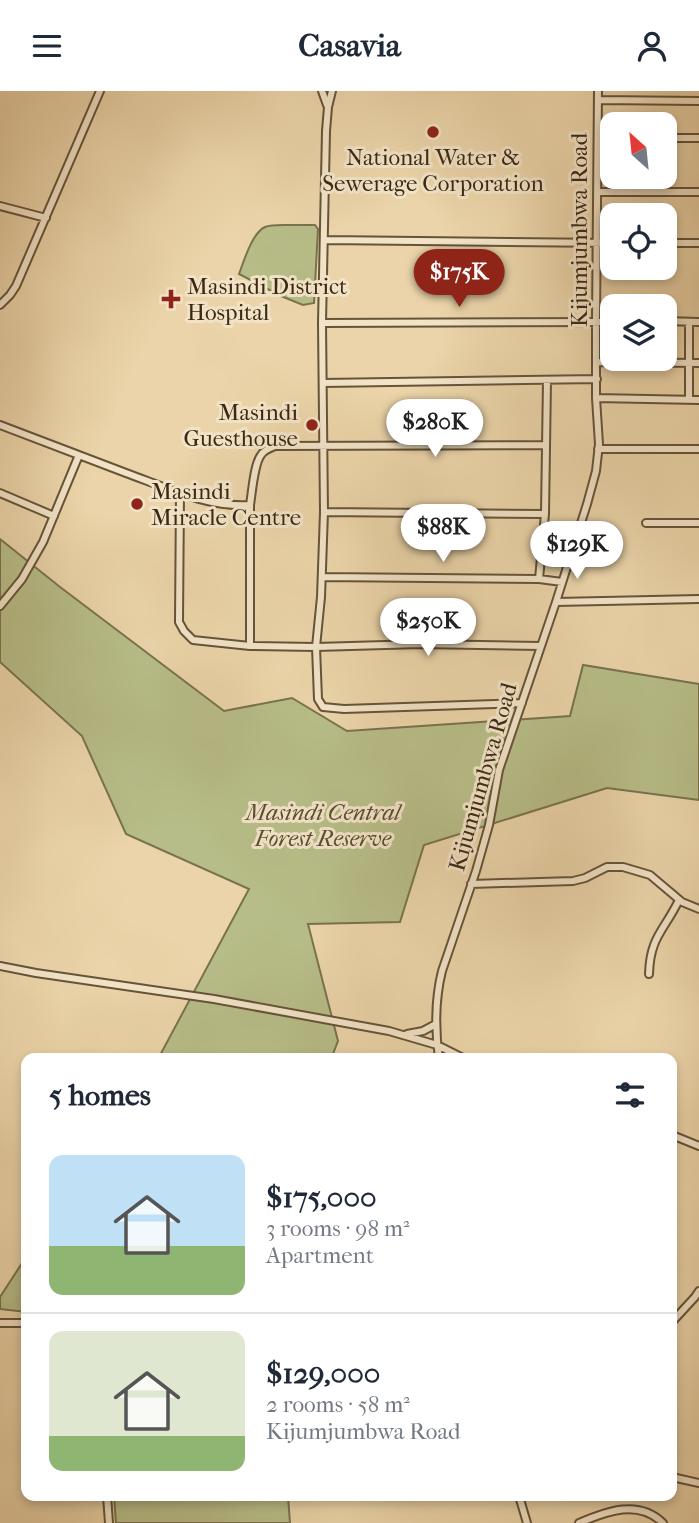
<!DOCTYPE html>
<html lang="en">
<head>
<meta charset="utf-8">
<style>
  body { margin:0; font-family:"IM FELL French Canon",serif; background:#f6f6f7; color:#1f2937; height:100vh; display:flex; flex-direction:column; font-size:26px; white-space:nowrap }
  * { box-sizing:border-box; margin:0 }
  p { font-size:23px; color:#747a83 }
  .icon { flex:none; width:38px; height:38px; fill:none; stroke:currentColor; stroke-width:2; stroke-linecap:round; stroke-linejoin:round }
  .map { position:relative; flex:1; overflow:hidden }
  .sheet { position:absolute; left:21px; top:962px; width:656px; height:448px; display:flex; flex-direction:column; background:#fff; border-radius:14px; box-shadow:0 4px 10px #0003 }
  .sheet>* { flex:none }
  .needle { width:46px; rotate:333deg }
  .fabs { position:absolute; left:600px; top:21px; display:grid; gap:14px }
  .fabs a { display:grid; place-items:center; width:77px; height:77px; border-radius:14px; background:#fff; box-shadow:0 4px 10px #0003; font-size:35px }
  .price { position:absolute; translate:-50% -60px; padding:0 16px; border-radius:24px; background:#fff; color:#222; font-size:23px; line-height:46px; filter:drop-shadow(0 2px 4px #0008) }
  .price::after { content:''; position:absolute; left:50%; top:42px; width:21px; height:16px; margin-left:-10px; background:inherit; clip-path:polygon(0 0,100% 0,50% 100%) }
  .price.active { background:#8f2418; color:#fff }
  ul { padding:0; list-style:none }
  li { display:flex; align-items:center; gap:21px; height:175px; padding:0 28px }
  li+li { border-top:2px solid #e0e1e3 }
  li span { display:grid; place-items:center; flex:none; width:196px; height:140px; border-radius:14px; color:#555 }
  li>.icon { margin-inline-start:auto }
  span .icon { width:84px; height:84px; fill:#fffc; stroke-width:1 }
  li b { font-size:30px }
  h2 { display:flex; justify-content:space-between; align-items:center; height:84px; padding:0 28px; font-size:30px }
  header { display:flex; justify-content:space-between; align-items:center; height:91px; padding:0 28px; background:#fff; font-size:32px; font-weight:700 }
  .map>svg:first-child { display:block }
  .green { fill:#b7bd88; stroke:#78734e; stroke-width:2 }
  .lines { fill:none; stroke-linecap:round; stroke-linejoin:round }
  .street-casing { stroke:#665439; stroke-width:10 }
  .street { stroke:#f2e3c7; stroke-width:6 }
  .poi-dot { fill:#8f2418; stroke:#f2e3c7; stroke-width:2.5 }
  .labels { text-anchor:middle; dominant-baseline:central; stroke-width:6; stroke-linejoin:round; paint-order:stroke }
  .poi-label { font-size:23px; fill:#392914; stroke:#f2e3c7; text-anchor:start }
  .street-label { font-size:23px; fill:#392914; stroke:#f2e3c7 }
  .park-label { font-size:23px; font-style:italic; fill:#584e31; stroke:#f2e3c7 }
</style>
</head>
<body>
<header><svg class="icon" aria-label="menu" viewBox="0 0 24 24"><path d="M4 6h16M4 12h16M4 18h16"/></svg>Casavia<svg class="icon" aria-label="person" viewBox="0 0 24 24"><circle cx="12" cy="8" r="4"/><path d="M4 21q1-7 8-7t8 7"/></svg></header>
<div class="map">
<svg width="699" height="1432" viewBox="0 0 699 1432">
  <rect width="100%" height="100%" fill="#ebd4a9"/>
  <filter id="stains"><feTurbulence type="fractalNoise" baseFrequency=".00286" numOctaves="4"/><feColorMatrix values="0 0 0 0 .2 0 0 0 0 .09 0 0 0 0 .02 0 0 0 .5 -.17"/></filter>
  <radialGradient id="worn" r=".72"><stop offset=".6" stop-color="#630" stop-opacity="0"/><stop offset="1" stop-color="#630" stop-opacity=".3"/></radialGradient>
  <path class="green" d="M 283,134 L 315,134 L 318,138 L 314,212 L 303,214 L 281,205 L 239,183 C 244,170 252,142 265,136 C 270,134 277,134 283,134 Z
    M 0,448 L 60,496 L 224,620 L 292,607 L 347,640 L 570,625 L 583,574 L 699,593 L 699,709 L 607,697 L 424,754 L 400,831 L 308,833 L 338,950 L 331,968 L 158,968 L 249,798 L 126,743 L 82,645 L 0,571 Z
    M 26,1166 L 26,1221 L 0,1218 L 0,1206 Z
    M 114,1405 L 288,1405 L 290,1432 L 116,1432 Z"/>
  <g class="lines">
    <g class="street-casing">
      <path id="street" d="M 322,0 L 327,14
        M 332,0 L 328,16 L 326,40 L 322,232 L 324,421 L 321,506 L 316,556 L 318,608 L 323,616 L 344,618 L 522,612
        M 598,9 L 699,10
        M 598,46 L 612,46
        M 665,47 L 699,47
        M 597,101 L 699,101
        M 0,115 L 46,127
        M 325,149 L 612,152
        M 665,152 L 699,152
        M 0,214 L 10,204 L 16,195 L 100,0
        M 665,230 L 699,231
        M 322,232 L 612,231
        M 596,271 L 699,272
        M 323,292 L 597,288
        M 596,307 L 699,309
        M 689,309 L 689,231
        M 0,334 C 42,350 84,366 126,382 C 165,396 208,417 250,414 C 252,402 254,373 261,364 C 264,359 270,357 275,355 L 545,354
        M 598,358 L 699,358
        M 0,402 L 54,425
        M 180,402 L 179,531 L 184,540 L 193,549 L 250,555 L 316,556 L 420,553 L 541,555
        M 324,421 L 545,423
        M 646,432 L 699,432
        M 322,486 L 539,488 L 562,491
        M 539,488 L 545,423 L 547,290
        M 556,511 L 699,508
        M 0,515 L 22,488 L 43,451 L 79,364
        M 250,555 L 250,414
        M 471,793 L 573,790 L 585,787 L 607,776 L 623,776 L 650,784 L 682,811 L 699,818
        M 0,875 L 36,882 L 214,908 L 389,940 L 437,954 L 465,968
        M 649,883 C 650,846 664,840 679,809
        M 407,943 L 423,940 L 436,933
        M 439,968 C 435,939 435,908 442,880 L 476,780 L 489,734 L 499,679 L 556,511 L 587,413 L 596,380 L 599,353 L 596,307 L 596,231 L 598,0
        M 672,1044 L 699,1055
        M 672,1231 L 695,1206 L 699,1200
        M 0,1232 L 26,1232
        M 672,1386 L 699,1392
        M 107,1405 L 109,1432
        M 519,1405 L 527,1432
        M 579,1432 C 607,1420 639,1408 663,1432"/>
    </g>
    <use href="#street" class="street"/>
  </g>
  <g class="poi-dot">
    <circle cx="433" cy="41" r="7"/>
    <path d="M167.5 197.5h7v7h7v7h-7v7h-7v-7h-7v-7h7z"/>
    <circle cx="312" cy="334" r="7"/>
    <circle cx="137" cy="413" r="7"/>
  </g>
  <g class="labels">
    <g class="poi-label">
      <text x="433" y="66" text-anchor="middle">National Water &amp;<tspan x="433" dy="26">Sewerage Corporation</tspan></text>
      <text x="187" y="195">Masindi District<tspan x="187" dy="26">Hospital</tspan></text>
      <text x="298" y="321" text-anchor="end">Masindi<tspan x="298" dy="26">Guesthouse</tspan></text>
      <text x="151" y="400">Masindi<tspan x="151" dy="26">Miracle Centre</tspan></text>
    </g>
    <g class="street-label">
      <text transform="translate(579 139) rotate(-90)">Kijumjumbwa Road</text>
      <text transform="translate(483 686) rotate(-74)">Kijumjumbwa Road</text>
    </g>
    <g class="park-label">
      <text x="323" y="721">Masindi Central<tspan x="323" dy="26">Forest Reserve</tspan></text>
    </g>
  </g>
  <rect width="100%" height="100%" filter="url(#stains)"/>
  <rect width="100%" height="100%" fill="url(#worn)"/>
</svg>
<div class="fabs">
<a><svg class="needle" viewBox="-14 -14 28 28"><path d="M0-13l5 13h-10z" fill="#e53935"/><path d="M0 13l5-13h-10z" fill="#747a83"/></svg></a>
<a><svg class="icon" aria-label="locate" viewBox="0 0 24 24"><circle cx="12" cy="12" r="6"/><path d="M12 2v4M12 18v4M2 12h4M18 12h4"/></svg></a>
<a><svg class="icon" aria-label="layers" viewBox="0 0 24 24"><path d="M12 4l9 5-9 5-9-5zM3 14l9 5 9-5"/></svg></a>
</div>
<b class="price active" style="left:459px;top:218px">$175K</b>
<b class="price" style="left:435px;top:368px">$280K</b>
<b class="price" style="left:443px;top:473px">$88K</b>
<b class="price" style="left:577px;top:490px">$129K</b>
<b class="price" style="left:428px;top:567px">$250K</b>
<section class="sheet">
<h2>5 homes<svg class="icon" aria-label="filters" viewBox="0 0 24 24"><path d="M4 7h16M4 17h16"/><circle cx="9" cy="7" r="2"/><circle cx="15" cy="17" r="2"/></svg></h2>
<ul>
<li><span style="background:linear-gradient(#bfe0f5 65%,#8fb573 0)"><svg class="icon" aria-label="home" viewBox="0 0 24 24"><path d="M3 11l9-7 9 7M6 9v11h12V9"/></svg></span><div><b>$175,000</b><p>3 rooms · 98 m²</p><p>Apartment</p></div></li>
<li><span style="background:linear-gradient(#dfe7d0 75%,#8fb573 0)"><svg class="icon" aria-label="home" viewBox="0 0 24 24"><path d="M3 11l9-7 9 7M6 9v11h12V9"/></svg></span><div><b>$129,000</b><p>2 rooms · 58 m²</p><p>Kijumjumbwa Road</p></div></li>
</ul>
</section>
</div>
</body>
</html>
